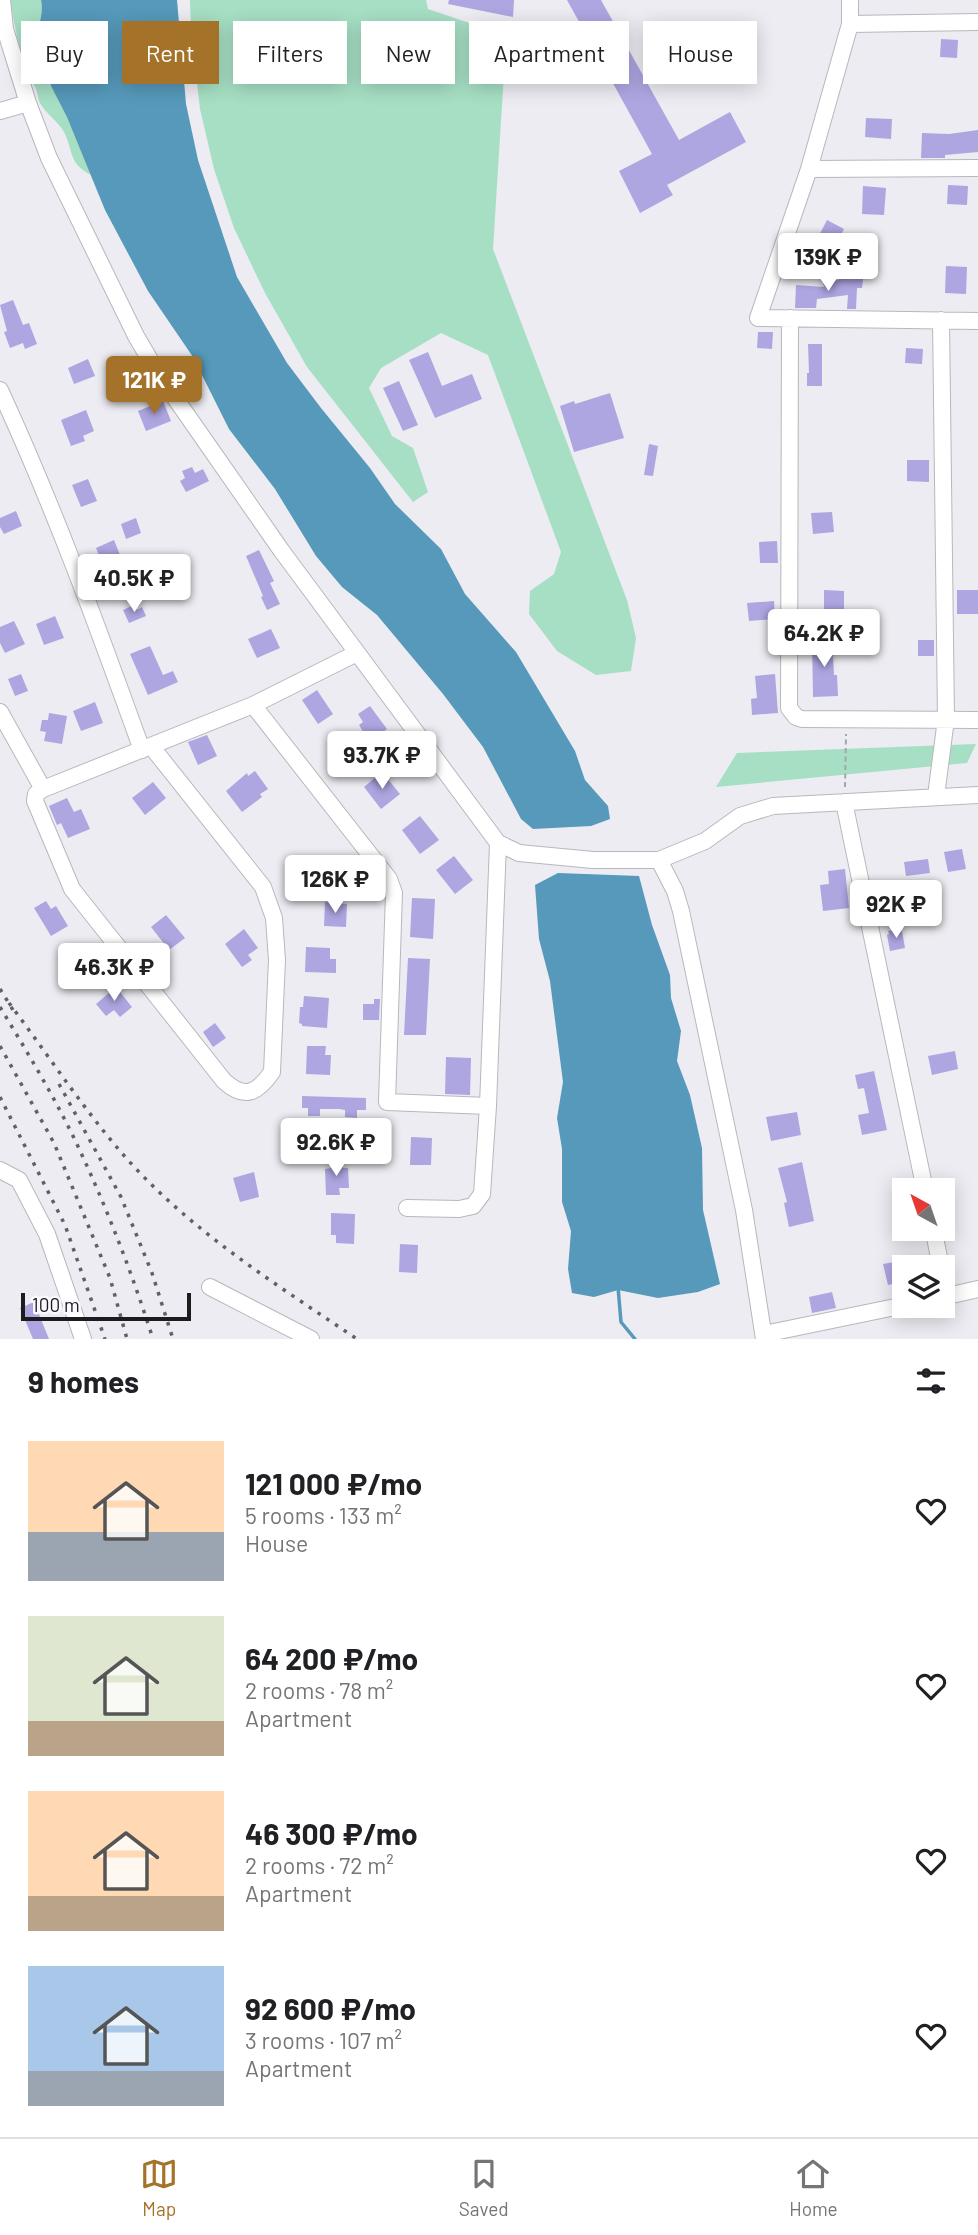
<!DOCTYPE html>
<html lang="en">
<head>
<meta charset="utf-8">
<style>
  body { margin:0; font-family:Barlow,sans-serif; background:#f6f6f6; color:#202124; height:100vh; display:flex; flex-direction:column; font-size:26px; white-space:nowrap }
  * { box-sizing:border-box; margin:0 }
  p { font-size:23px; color:#757577 }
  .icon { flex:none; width:38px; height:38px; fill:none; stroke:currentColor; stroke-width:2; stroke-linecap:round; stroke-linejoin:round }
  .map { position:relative; height:1339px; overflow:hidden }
  .sheet { display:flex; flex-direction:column; background:#fff; flex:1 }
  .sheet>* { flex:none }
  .top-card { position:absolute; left:21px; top:21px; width:936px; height:63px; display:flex; gap:14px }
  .needle { width:46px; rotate:320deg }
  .tools { position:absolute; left:892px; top:1178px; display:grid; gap:14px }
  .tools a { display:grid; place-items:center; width:63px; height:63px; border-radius:0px; background:#fff; box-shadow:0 4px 18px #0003; font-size:35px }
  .scale { position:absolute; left:21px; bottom:18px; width:170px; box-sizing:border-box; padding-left:7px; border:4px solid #1c1c1e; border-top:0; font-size:19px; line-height:24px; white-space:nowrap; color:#1c1c1e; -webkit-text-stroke:5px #faf9ff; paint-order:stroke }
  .price { position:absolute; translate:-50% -60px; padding:0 16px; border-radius:7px; background:#fff; color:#222; font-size:23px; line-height:46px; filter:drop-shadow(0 2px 4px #0008) }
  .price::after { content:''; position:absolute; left:50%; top:42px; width:21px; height:16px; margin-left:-10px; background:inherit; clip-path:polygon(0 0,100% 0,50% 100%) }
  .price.current { background:#a47228; color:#fff }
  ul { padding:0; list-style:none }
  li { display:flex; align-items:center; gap:21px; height:175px; padding:0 28px }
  li span { display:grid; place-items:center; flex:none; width:196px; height:140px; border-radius:0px; color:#555 }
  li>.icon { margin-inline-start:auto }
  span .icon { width:84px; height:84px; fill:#fffc; stroke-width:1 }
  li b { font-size:30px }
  h2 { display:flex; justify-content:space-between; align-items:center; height:84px; padding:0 28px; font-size:30px }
  .chip { padding:0 24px; border-radius:0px; background:#fff; box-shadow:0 4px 18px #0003; font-size:24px; line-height:63px }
  .chip.current { background:#a47228; color:#fff }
  .dock { display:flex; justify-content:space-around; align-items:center; height:98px; border-top:2px solid #e0e0e0; background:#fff; font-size:19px; color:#757577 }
  .dock a { display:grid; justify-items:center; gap:4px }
  .dock .current { color:#a47228 }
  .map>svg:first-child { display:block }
  .green { fill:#a6dfc4 }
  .water { fill:#5699ba }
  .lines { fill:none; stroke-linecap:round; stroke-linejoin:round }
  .stream { stroke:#5699ba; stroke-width:3.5 }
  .building { fill:#ada6e1 }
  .minor-casing { stroke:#b8b7bd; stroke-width:18 }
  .path { stroke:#a5a5a9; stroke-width:2; stroke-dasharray:5 3.5; stroke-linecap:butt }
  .minor { stroke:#fff; stroke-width:16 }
  .rail { stroke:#616165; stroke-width:3.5; stroke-dasharray:3.5 7; stroke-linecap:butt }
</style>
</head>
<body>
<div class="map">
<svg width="978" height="1339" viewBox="0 0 978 1339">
  <rect width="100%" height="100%" fill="#ececf2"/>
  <path class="green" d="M 10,0 L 41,0 C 45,17 34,39 27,55 C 34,66 43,75 50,85 C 70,111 79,146 91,175 C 68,163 74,152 64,132 C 58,121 46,114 40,103 C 37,98 38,92 35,87 C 20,58 16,32 10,0 Z
    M 190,0 L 426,0 L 428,9 L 496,32 L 504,73 L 493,249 L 627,600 L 636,638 L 631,671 L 596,675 L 557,651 L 529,614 L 530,591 L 554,574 L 561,552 L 488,355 L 441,333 L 381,368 L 369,388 L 392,436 L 413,448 L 428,492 L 413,502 L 307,367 L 265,293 L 234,228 L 214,169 L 200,109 L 191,31 Z
    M 976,744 L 967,763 L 716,787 L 737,753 Z"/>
  <path class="water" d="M 41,0 L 177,0 L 186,104 L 198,160 L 237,277 L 287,363 L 321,408 L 370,468 L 395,504 L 441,549 L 465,594 L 516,652 L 575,751 L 585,780 L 608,806 L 610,819 L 591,826 L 533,829 L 521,819 L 483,747 L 443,694 L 377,615 L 342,587 L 316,556 L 275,489 L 229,429 L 193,357 L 148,291 L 105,210 L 67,117 L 50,84 L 33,67 L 27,55 C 34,39 45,17 41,0 Z
    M 558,873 L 639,876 L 652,925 L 670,975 L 671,998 L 681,1031 L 677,1061 L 690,1095 L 702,1148 L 703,1210 L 720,1284 L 698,1292 L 658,1298 L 618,1290 L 594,1297 L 572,1293 L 568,1269 L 571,1231 L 562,1202 L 562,1149 L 557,1118 L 563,1082 L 550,981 L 539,939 L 535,885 Z"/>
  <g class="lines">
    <path class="stream" d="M 618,1287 L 621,1322 L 635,1339"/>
  </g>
  <path class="building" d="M 449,0 L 514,0 L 513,17 L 448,4 Z
    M 567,0 L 601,0 L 679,140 L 730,112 L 746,142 L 667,185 L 673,195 L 640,213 L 619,171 L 652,154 Z
    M 941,39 L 958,40 L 957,58 L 940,57 Z
    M 866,118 L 892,119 L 891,139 L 865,137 Z
    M 978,130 L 978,152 L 945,155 L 945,158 L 921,158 L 922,133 L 949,134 Z
    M 948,185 L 968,186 L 967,205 L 947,204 Z
    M 863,186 L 886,188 L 884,215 L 862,214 Z
    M 827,220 L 844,229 L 829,258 L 812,249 Z
    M 946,266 L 967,267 L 966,294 L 945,293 Z
    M 839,277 L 863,279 L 862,288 L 857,288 L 856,309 L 847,309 L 848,295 L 817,299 L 816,308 L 795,308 L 796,285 L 824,287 L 823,282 L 839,280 Z
    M 13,300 L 23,325 L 29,323 L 37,344 L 25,349 L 23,343 L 10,348 L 4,332 L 7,331 L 0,305 Z
    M 758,332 L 773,332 L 772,349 L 757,348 Z
    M 808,344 L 822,344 L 822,386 L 807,386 L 807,373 L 809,373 Z
    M 906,348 L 923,349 L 922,364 L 905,363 Z
    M 428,352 L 442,386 L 472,374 L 482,399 L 435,418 L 409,360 Z
    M 88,359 L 95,376 L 74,384 L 68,368 Z
    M 399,381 L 418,425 L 403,431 L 383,388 Z
    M 610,393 L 624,438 L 574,452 L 560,406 L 574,401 L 575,404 Z
    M 163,401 L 171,421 L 146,431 L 138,411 Z
    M 86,410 L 94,431 L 83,436 L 85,441 L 71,446 L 61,420 Z
    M 649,444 L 658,446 L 653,476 L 644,475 Z
    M 907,460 L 929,460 L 929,482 L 907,481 Z
    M 192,467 L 195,473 L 203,469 L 209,481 L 186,492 L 180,481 L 185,478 L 182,471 Z
    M 88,479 L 97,501 L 81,507 L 72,485 Z
    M 16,511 L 22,526 L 4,534 L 0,527 L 0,518 Z
    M 832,512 L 834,532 L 813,534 L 811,513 Z
    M 136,518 L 141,533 L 126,539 L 121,524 Z
    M 114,540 L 124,565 L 106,573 L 96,548 Z
    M 777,541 L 778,563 L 760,563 L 759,542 Z
    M 259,550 L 274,581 L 270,583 L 280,604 L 267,610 L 261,597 L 263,596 L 246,556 Z
    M 824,590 L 844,591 L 844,609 L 824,609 Z
    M 957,590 L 978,590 L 978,614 L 957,614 Z
    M 774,601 L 775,619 L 749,621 L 747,603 Z
    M 134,605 L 137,610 L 142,607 L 146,616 L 129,623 L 123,610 Z
    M 55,616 L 64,638 L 44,645 L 36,624 Z
    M 14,621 L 25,644 L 5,653 L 0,643 L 0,627 Z
    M 271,629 L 280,648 L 257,658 L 248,639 Z
    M 832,638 L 834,675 L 837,675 L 838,696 L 813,697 L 812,639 Z
    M 918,640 L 934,640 L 934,656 L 918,656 Z
    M 150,646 L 163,675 L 173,671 L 178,682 L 148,695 L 130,654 Z
    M 21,674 L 28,691 L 15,696 L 8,679 Z
    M 775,674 L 778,713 L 752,715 L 751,699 L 757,698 L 755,676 Z
    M 317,690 L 333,714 L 318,724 L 302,700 Z
    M 95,702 L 103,723 L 81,731 L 73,711 Z
    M 370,706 L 387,729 L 375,738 L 370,731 L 365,735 L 359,725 L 363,722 L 358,714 Z
    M 49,713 L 67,716 L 62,744 L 44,741 L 46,732 L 40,731 L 42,720 L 48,720 Z
    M 207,735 L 217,756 L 198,765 L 188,742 Z
    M 255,771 L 268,789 L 260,794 L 262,797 L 242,812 L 226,791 L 247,773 L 248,776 Z
    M 382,772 L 400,794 L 381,809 L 364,787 Z
    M 153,782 L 166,798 L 145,815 L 132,798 Z
    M 67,798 L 74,812 L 81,809 L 90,829 L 68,838 L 61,823 L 57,825 L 49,806 Z
    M 420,816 L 439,840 L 420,854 L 402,830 Z
    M 962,849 L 966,869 L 948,872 L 944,852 Z
    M 454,856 L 473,880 L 455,894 L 436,870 Z
    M 304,857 L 310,865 L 317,860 L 323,868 L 316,874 L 321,880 L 304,893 L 287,870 Z
    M 928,859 L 930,873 L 906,876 L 904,862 Z
    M 845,869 L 849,908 L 823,911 L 820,885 L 829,884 L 828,871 Z
    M 412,898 L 435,899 L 433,939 L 410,937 Z
    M 46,901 L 51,909 L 56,906 L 68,926 L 51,936 L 34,908 Z
    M 325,902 L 347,904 L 346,927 L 324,926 Z
    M 166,915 L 185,938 L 169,950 L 151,927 Z
    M 244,929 L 258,948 L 248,955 L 252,960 L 242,967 L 225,944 Z
    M 897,929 L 898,932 L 902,931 L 905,948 L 890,951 L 887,935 L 889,934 L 888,931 Z
    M 306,947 L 330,948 L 330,959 L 336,959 L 336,973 L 305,972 Z
    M 408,958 L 430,959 L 426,1035 L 404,1035 Z
    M 116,987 L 132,1007 L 120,1017 L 114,1010 L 106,1016 L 96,1004 Z
    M 304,996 L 329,998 L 327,1028 L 302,1026 L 302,1024 L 299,1023 L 300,1007 L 303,1007 Z
    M 374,999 L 380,999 L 379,1020 L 363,1020 L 363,1004 L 374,1004 Z
    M 215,1023 L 226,1038 L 213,1047 L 203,1032 Z
    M 307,1046 L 326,1046 L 325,1055 L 331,1055 L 330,1075 L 306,1074 Z
    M 955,1051 L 958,1069 L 932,1075 L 928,1056 Z
    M 446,1057 L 471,1058 L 470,1095 L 445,1094 Z
    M 874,1071 L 887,1130 L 862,1135 L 858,1115 L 869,1113 L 864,1088 L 858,1089 L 855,1075 Z
    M 302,1096 L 366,1098 L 366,1110 L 357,1110 L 357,1118 L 345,1117 L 345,1110 L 339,1109 L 320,1109 L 320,1116 L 308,1116 L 308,1108 L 302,1108 Z
    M 797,1112 L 801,1135 L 771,1141 L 766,1117 Z
    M 411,1137 L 432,1138 L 431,1165 L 410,1165 Z
    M 331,1161 L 343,1161 L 343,1168 L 348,1168 L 349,1188 L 339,1188 L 340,1195 L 326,1195 L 325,1169 L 331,1168 Z
    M 802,1162 L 814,1221 L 789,1227 L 784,1203 L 787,1202 L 778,1168 Z
    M 254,1172 L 259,1197 L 240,1202 L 233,1178 Z
    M 331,1213 L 355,1214 L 354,1244 L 336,1243 L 336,1235 L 331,1235 Z
    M 400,1244 L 418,1245 L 417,1273 L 399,1272 Z
    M 905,1260 L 905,1281 L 888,1285 L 883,1264 Z
    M 832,1292 L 836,1308 L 812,1313 L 809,1297 Z
    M 34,1302 L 49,1339 L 33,1339 L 20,1308 Z"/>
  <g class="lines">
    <g class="minor-casing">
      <path id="minor" d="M 2,0 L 5,29 L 28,103 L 49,158 L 136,336 L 157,372 L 281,550 L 498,843 L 519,853 L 593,860 L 659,860 L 705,841 L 740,816 L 773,806 L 978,795
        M 850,0 L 850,24 L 809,169 L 758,318 L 978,321
        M 850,24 L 978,22
        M 0,111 L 28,103
        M 809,169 L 978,168
        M 790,318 L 789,708 L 796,717 L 802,719 L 978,720
        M 0,390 C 54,507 98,628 142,750
        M 253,705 L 389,879 L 394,893 L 387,1102 L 488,1106
        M 0,712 L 43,789
        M 151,746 L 263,887 L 274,918 L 277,960 L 272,1072 C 257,1093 245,1100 224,1081 L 72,889 L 35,801 L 36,794 L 43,789 L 253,705 L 357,653
        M 936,796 L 946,719 L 941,320
        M 844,802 L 925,1190
        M 659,860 L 675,891 L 681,911 L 744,1210 L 764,1339
        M 0,1170 L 19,1180 L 47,1234 L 83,1339
        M 407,1208 L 459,1209 L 473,1206 L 482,1194 L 488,1106 L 498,843
        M 933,1228 L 941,1267
        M 210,1287 L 311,1339
        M 943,1297 L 978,1289
        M 764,1334 L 905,1305"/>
    </g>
    <path class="path" d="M 845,787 L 846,734"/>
    <use href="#minor" class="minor"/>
    <path class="rail" d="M 0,989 L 13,1010
      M 9,1003 C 46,1052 80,1104 120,1151 C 186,1228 274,1283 357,1339
      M 0,1007 C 26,1050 52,1093 74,1138 C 105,1203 131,1270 153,1339
      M 0,1046 L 54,1143 L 110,1278 L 127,1339
      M 59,1084 L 121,1197 L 152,1273 L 173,1339
      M 0,1097 L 65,1225 L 105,1339"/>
  </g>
</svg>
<div class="tools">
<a><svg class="needle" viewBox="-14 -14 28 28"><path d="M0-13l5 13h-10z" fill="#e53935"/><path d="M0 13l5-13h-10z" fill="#757577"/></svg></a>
<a><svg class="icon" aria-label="layers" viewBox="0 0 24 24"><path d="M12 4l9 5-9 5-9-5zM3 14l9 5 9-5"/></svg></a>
</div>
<div class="scale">100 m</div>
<b class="price" style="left:828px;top:293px">139K ₽</b>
<b class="price current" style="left:154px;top:416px">121K ₽</b>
<b class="price" style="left:134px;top:614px">40.5K ₽</b>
<b class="price" style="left:824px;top:669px">64.2K ₽</b>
<b class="price" style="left:382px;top:791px">93.7K ₽</b>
<b class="price" style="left:335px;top:915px">126K ₽</b>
<b class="price" style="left:896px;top:940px">92K ₽</b>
<b class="price" style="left:114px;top:1003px">46.3K ₽</b>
<b class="price" style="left:336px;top:1178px">92.6K ₽</b>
<div class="top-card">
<a class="chip">Buy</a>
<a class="chip current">Rent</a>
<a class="chip">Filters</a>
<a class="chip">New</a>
<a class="chip">Apartment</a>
<a class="chip">House</a>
</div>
</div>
<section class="sheet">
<h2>9 homes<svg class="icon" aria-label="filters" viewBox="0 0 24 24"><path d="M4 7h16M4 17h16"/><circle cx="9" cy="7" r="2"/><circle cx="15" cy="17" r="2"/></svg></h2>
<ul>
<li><span style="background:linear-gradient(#ffd9b3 65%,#9aa5b1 0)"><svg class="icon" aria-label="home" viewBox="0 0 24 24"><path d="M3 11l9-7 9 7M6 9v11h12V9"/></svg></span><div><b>121 000 ₽/mo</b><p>5 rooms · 133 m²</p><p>House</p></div><svg class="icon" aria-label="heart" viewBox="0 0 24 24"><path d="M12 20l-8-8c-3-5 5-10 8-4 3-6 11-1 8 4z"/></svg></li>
<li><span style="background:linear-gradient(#dfe7d0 75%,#b9a48a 0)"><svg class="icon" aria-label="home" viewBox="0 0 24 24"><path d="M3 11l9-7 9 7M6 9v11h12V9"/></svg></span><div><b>64 200 ₽/mo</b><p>2 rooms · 78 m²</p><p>Apartment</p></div><svg class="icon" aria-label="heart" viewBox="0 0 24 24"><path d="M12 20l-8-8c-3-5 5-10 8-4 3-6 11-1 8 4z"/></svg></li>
<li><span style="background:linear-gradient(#ffd9b3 75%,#b9a48a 0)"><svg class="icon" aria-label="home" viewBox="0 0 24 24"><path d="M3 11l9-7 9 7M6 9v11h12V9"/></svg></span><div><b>46 300 ₽/mo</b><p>2 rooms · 72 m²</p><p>Apartment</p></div><svg class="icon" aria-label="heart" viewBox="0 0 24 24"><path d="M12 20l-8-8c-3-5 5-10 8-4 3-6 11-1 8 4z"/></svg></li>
<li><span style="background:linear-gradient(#a9c7e8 75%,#9aa5b1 0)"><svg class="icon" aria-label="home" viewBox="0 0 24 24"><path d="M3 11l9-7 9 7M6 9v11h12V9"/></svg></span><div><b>92 600 ₽/mo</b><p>3 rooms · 107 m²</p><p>Apartment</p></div><svg class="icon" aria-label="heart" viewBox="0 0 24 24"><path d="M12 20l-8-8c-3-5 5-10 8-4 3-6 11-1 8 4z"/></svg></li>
</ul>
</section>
<nav class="dock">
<a class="current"><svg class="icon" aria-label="map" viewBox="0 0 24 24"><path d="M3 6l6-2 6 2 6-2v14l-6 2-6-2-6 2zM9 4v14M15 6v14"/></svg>Map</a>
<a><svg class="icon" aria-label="saved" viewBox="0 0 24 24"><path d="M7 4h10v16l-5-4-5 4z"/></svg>Saved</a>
<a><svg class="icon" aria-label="home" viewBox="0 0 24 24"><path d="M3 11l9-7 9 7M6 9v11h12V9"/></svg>Home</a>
</nav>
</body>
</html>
